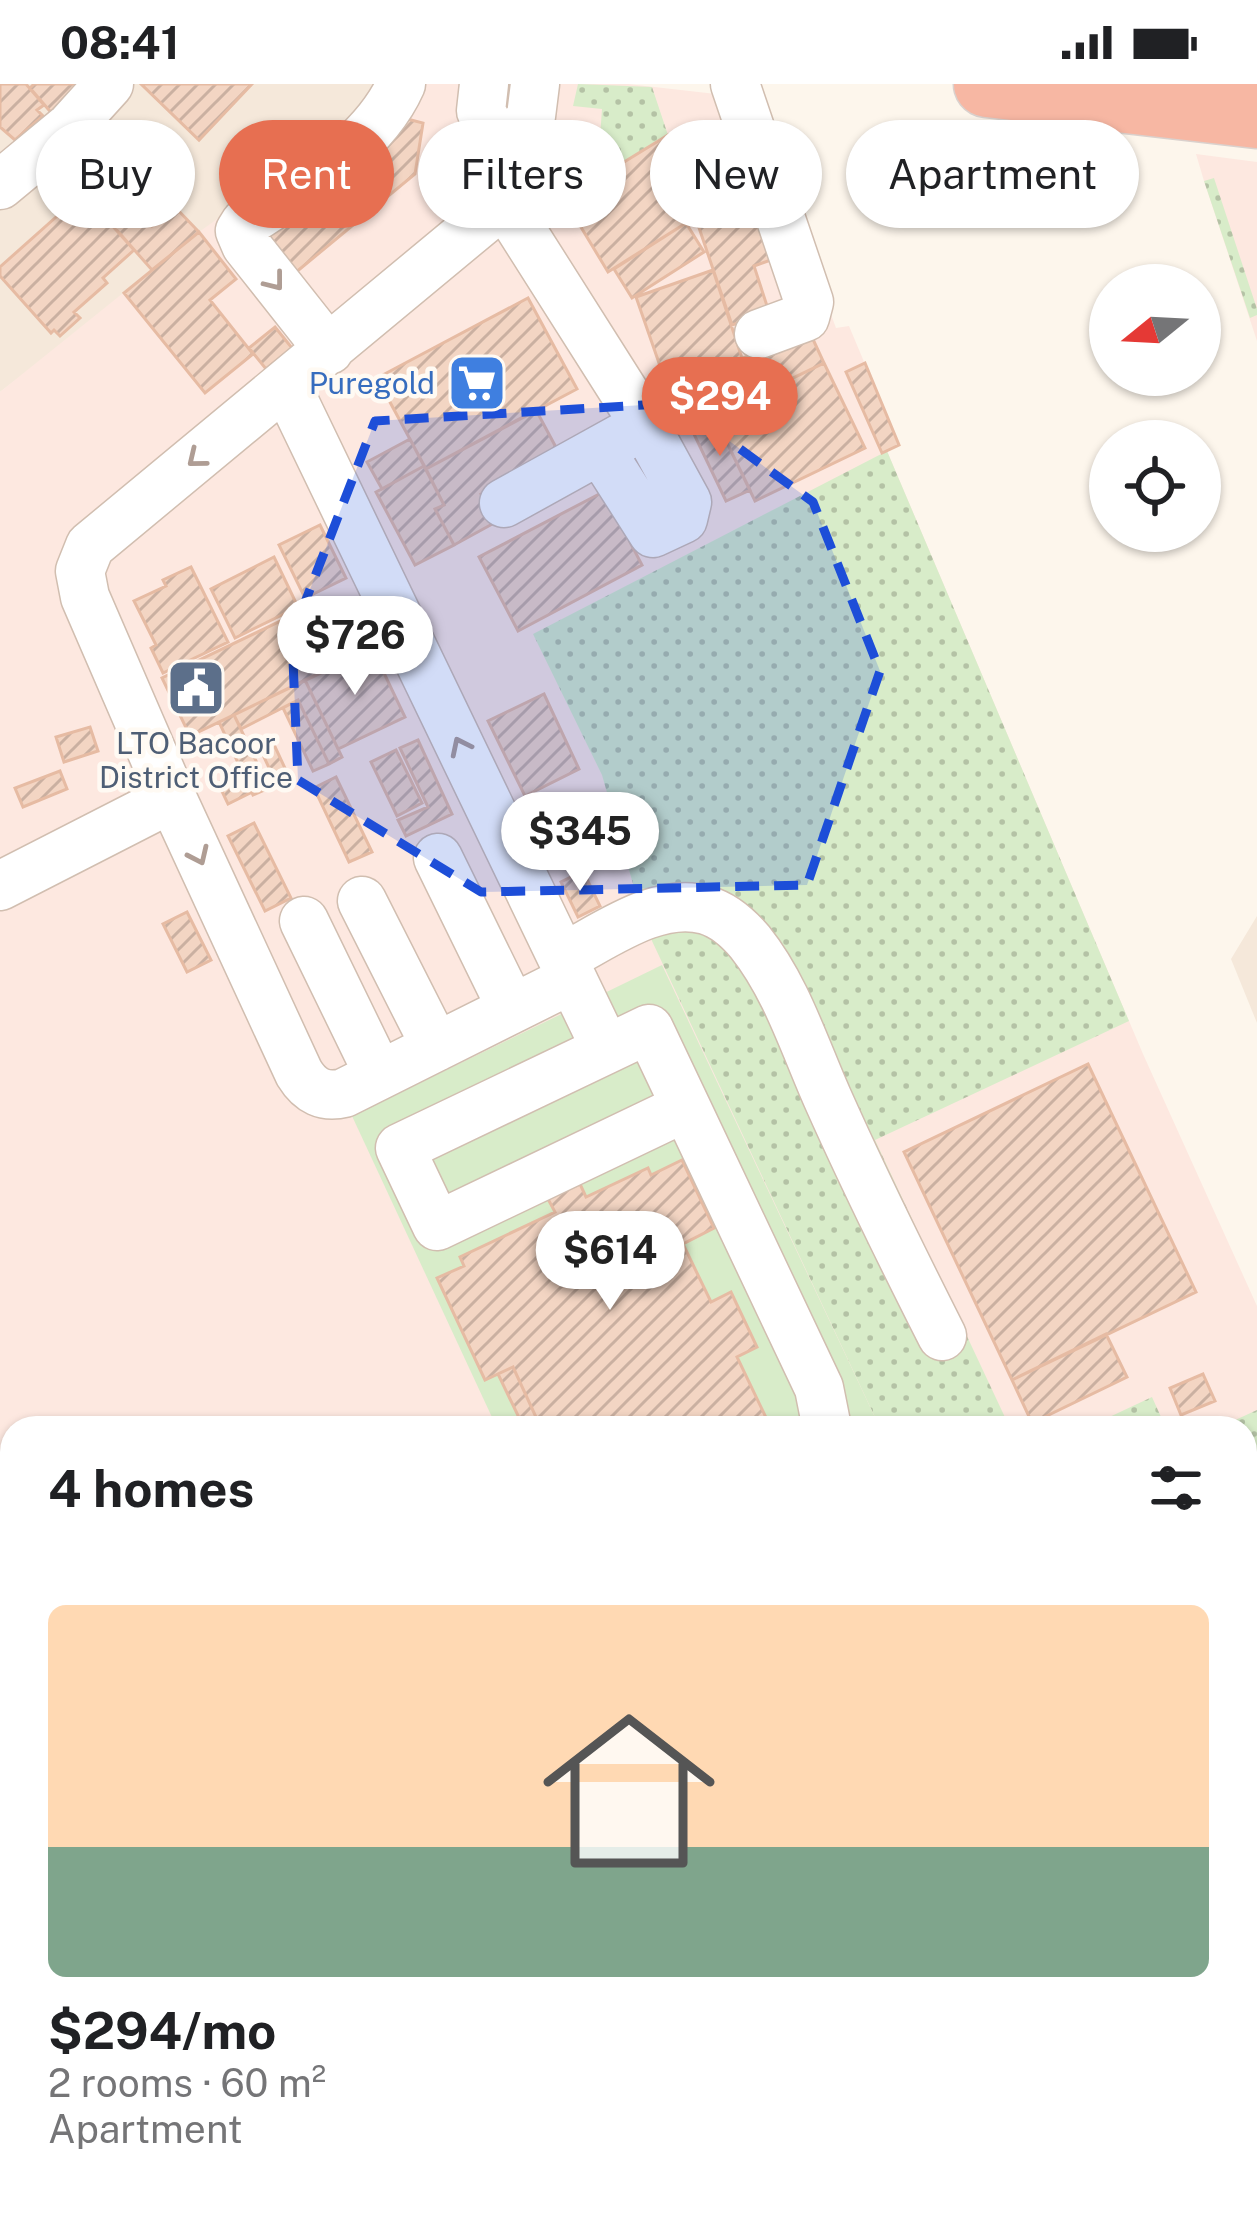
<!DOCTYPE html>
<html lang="en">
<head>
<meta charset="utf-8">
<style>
  body { margin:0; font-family:"Public Sans",sans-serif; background:#f2f2f2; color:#202124; height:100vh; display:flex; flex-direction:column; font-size:45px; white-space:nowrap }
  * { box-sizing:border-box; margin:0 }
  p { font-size:39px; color:#757577 }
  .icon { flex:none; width:66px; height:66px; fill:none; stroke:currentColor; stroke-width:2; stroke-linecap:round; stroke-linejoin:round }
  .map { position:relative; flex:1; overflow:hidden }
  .details { position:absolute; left:0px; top:1332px; width:1257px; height:807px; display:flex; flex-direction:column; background:#fff; border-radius:36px 36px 0 0; box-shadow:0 3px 9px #0004 }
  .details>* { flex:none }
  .top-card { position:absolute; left:36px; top:36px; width:1185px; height:108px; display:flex; gap:24px }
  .needle { width:78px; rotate:252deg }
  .controls { position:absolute; left:1089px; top:180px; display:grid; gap:24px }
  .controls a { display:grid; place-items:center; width:132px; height:132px; border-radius:50%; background:#fff; box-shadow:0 3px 9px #0004; font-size:60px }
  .price { position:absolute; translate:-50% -102px; padding:0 27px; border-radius:42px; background:#fff; color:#222; font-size:39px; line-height:78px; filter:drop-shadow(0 3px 6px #0008) }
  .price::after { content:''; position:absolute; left:50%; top:72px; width:36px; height:27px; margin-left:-18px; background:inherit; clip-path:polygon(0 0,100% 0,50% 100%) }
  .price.on { background:#e76f51; color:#fff }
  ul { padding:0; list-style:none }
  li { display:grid; align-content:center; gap:24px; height:636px; padding:0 48px }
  li span { display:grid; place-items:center; height:372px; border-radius:18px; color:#555 }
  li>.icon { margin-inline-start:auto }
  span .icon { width:216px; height:216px; fill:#fffc; stroke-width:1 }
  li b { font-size:51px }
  h2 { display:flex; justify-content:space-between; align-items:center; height:144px; padding:0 48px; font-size:51px }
  .tag { padding:0 42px; border-radius:54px; background:#fff; box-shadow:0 3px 9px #0004; font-size:42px; line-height:108px }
  .tag.on { background:#e76f51; color:#fff }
  .status { display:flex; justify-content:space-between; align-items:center; height:84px; padding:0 60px; background:#fff; direction:ltr }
  .status svg { height:33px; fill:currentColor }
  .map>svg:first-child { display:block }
  .residential { fill:#f5e8da }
  .commercial { fill:#fde8e0 }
  .grass { fill:url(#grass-dots) }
  .pitch { fill:#d8ecc9 }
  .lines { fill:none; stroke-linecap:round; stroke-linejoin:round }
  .river { stroke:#bfe3e8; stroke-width:60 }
  .building { fill:url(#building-hatch); stroke:#e6bba3; stroke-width:3 }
  .minor-casing { stroke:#d1beb0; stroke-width:51 }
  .highway-casing { stroke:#dad1cd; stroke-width:69 }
  .minor { stroke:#fff; stroke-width:48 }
  .highway { stroke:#f7b7a3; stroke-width:66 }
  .oneway { stroke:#af9d94 }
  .marked { fill:#1d4ed8; fill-opacity:0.2; stroke:#1d4ed8; stroke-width:9; stroke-dasharray:24 15; stroke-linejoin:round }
  .labels { text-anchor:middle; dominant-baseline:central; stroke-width:9; stroke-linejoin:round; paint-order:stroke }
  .shop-label { font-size:30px; fill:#366cbe; stroke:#fffaf3; text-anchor:end }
  .service-label { font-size:30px; fill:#4e5e75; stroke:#fffaf3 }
</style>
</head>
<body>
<div class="status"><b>08:41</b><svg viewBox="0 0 49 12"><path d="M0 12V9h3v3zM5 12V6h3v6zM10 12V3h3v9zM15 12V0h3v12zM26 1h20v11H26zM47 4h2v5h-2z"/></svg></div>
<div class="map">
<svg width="1257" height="2137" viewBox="0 0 1257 2137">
  <defs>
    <pattern id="grass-dots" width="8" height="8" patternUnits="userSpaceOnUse" patternTransform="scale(3)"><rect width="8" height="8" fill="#d8ecc9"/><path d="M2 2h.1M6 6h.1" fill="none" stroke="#b4c2a5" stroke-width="1.8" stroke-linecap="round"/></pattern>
    <pattern id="building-hatch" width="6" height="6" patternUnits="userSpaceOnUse" patternTransform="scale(3)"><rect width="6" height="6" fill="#f3d5c3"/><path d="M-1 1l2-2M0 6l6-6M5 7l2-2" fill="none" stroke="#cab0a1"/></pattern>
  </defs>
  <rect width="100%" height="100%" fill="#fdf6ec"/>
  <path class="residential" d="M 0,0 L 383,0 L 355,36 L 0,308 Z
    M 1257,832 L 1257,939 L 1231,875 Z
    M 1257,1366 L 1257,1762 L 1245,1636 L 1245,1386 Z
    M 12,1794 L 12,2127 L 51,2127 L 52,2137 L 0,2137 L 0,1798 Z"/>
  <path class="commercial" d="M 383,0 L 628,0 L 751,14 L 836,244 L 849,242 L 899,361 L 887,367 L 1143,970 L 1257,1222 L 1257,1366 L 1245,1386 L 1245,1344 L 12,1344 L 12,1450 L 0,1448 L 0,308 L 199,148 L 355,36 Z
    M 1196,70 L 1257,78 L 1257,257 L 1204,97 Z"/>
  <path class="grass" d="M 578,0 L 652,3 L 668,51 L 597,95 L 602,25 L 573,22 Z
    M 1214,94 L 1257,225 L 1257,231 L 1250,234 L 1204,97 Z
    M 887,367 L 1129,937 L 875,1056 L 1010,1344 L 880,1344 L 645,842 L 602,691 L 533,550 Z
    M 1152,1313 L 1166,1344 L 1086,1344 Z
    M 1257,1326 L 1257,1366 L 1245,1386 L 1245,1344 L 1218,1344 Z
    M 548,2127 L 711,2127 L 714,2137 L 511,2137 Z"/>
  <path class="pitch" d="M 662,881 L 880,1344 L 497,1344 L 352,1032 Z"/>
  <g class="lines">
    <path class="river" d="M 1245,2060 L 1257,2030
      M 1208,2137 L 1213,2127"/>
  </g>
  <path class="building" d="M 0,0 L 26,0 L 44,21 L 37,26 L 43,32 L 15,56 L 0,43 Z
    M 34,0 L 79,0 L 55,33 L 30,4 Z
    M 141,0 L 252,0 L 199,56 Z
    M 396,32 L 423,39 L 415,90 L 295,189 L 254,156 Z
    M 668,51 L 689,112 L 682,116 L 694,134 L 608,188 L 564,115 Z
    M 741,51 L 782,172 L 754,182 L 769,228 L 732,241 L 675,73 Z
    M 83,109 L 134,166 L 103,194 L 107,199 L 74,228 L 80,234 L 60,252 L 54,246 L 51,249 L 0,192 L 0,183 Z
    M 174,122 L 199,148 L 152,186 L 115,144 L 136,125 L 152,142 Z
    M 686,139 L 704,168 L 632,214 L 614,185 Z
    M 199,148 L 236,195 L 210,216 L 253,270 L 205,309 L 124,209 Z
    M 713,186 L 742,274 L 666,299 L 636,213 Z
    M 528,214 L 577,305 L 426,385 L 377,294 Z
    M 275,243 L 292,264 L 266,285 L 249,264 Z
    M 811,251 L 824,279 L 700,339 L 680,295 Z
    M 824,279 L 865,364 L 755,417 L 714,332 Z
    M 865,279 L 899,361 L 882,369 L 846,288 Z
    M 536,326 L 559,369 L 481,410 L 496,438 L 454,461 L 435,425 L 444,421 L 426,385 Z
    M 714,332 L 750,406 L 726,417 L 691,344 Z
    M 410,355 L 424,382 L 382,405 L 367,378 Z
    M 424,382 L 444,421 L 435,425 L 454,461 L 415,481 L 376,408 Z
    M 603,408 L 645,451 L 630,458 L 642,481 L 518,547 L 479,473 Z
    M 320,441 L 346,494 L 305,514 L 279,461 Z
    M 274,473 L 298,523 L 235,554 L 211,505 Z
    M 191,483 L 228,558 L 163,589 L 151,564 L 156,561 L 134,517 L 166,502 L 163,496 Z
    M 322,517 L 350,575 L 190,652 L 162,594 Z
    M 372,564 L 405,633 L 338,665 L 305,596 Z
    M 305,596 L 342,673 L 329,680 L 298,616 L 241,645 L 234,631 Z
    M 544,610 L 579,685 L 525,712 L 488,637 Z
    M 298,616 L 329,680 L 313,687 L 283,624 Z
    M 234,631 L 269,704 L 253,711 L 219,638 Z
    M 90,643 L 98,667 L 64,678 L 56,653 Z
    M 270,652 L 290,695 L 277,701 L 257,658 Z
    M 418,656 L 452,730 L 406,752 L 398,736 L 428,723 L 400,664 Z
    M 396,666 L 422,719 L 397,732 L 371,678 Z
    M 60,687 L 67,705 L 23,723 L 15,704 Z
    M 242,688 L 252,708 L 228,720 L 218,699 Z
    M 336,693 L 372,768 L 349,778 L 314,704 Z
    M 254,739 L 291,814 L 265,827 L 228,752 Z
    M 583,787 L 600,822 L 578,833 L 561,798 Z
    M 187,828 L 211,876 L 187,888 L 163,840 Z
    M 1088,980 L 1196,1208 L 1012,1296 L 904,1068 Z
    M 682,1076 L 714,1144 L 683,1160 L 711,1218 L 731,1208 L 757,1263 L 737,1273 L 771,1344 L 541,1344 L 513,1283 L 485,1296 L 437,1194 L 464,1182 L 460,1173 L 555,1128 L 548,1115 L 580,1100 L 586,1113 L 648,1084 L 651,1091 Z
    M 1106,1250 L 1127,1293 L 1032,1339 L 1012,1296 Z
    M 513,1283 L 541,1344 L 524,1344 L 498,1290 Z
    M 1203,1290 L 1215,1317 L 1181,1331 L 1170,1304 Z
    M 1255,1450 L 1257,1451 L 1257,1488 L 1245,1484 Z
    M 1257,1525 L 1257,1563 L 1248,1566 L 1245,1529 Z
    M 1257,1784 L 1257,1814 L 1245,1803 L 1245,1797 Z
    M 1245,1821 L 1257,1833 L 1257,1887 L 1245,1875 Z
    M 1245,1888 L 1257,1899 L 1257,1940 L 1250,1948 L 1245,1944 Z
    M 12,2049 L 12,2071 L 4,2072 L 4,2050 Z
    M 12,2075 L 12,2099 L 6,2100 L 4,2077 Z
    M 1257,2092 L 1257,2136 L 1255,2137 L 1245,2127 L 1245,2105 Z
    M 12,2104 L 12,2126 L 6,2127 L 5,2105 Z
    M 39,2127 L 41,2137 L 6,2137 L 6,2132 Z
    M 323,2127 L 375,2127 L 377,2137 L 325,2137 Z
    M 385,2127 L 405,2127 L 408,2137 L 387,2137 Z
    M 415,2127 L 445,2127 L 448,2137 L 418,2137 Z"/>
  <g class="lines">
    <g class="minor-casing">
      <path id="minor" d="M 484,0 L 481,27 L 504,72
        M 535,0 L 531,32 L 504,72 L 488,132 L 90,462 L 80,487 L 85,513 L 172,714 L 299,989 C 310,1007 324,1014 344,1009 L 572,895
        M 735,0 L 809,218 L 805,233 L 759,250
        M 0,101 L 70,43 L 109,0
        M 496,106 L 645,341 L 687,418 L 683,435 L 653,449 L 600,366
        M 329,266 L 246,161 L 240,147 L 245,139 C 302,103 373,63 401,0
        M 286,301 L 606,965
        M 504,419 L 625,352
        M 438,774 L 512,925
        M 0,802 L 172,714
        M 362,817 L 436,963
        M 304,837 L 379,991
        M 562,874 C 604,853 657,812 706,826 C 723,831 739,845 750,858 C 786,903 804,961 827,1013 C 863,1094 902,1173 942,1252
        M 649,945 L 686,1023 L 437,1142 L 400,1064 Z
        M 686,1023 L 819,1304 L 827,1344
        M 1245,1725 L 1257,1715
        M 0,1988 L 12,1986
        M 135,2137 L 172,2127"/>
    </g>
    <g class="highway-casing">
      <path id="highway" d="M 987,0 L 1257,31"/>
    </g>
    <use href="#minor" class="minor"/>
    <use href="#highway" class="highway"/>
  </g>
  <defs><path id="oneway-chevron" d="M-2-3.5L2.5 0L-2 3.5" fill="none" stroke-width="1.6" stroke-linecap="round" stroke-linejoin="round" transform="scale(3)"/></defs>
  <g class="oneway">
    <use href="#oneway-chevron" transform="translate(275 198) rotate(52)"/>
    <use href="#oneway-chevron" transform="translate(196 375) rotate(141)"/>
    <use href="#oneway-chevron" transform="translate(460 662) rotate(-116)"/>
    <use href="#oneway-chevron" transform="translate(199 772) rotate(65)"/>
  </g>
  <path class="marked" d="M 677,319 L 813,418 L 880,587 L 807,801 L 481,808 L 298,696 L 292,552 L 375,337 Z"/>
  <defs>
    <g id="supermarket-square" transform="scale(3)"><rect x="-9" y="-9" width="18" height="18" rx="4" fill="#3f7fe0" stroke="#fffaf3"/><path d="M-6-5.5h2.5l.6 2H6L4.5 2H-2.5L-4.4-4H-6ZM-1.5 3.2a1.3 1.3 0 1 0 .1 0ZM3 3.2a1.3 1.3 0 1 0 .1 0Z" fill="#fff"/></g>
    <g id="civic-square" transform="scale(3)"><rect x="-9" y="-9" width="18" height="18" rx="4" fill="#5c6f8a" stroke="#fffaf3"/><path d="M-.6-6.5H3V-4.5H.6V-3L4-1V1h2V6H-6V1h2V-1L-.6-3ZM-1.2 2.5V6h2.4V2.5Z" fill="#fff"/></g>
  </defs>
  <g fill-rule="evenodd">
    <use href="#supermarket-square" x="477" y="299"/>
    <use href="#civic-square" x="196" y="604"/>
  </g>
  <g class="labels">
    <g class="shop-label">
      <text x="435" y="299">Puregold</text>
    </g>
    <g class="service-label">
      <text x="196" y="659">LTO Bacoor<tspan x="196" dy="34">District Office</tspan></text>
    </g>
  </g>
</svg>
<div class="controls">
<a><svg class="needle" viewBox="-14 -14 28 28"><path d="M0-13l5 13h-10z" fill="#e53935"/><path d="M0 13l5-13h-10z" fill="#757577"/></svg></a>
<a><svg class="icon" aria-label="locate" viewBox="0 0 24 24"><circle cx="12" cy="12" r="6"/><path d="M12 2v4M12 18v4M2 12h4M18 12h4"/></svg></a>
</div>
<b class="price on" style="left:720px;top:375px">$294</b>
<b class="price" style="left:355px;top:614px">$726</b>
<b class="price" style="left:580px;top:810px">$345</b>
<b class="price" style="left:610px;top:1229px">$614</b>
<div class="top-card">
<a class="tag">Buy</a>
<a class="tag on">Rent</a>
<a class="tag">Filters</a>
<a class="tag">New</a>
<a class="tag">Apartment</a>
</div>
<section class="details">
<h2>4 homes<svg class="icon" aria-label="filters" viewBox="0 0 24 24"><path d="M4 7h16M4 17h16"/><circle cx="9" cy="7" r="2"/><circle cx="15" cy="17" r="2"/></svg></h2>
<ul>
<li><span style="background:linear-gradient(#ffd9b3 65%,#7fa58c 0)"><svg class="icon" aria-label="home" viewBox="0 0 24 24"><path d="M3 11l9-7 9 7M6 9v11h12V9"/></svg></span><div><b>$294/mo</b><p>2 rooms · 60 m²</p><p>Apartment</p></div></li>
</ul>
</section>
</div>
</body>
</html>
